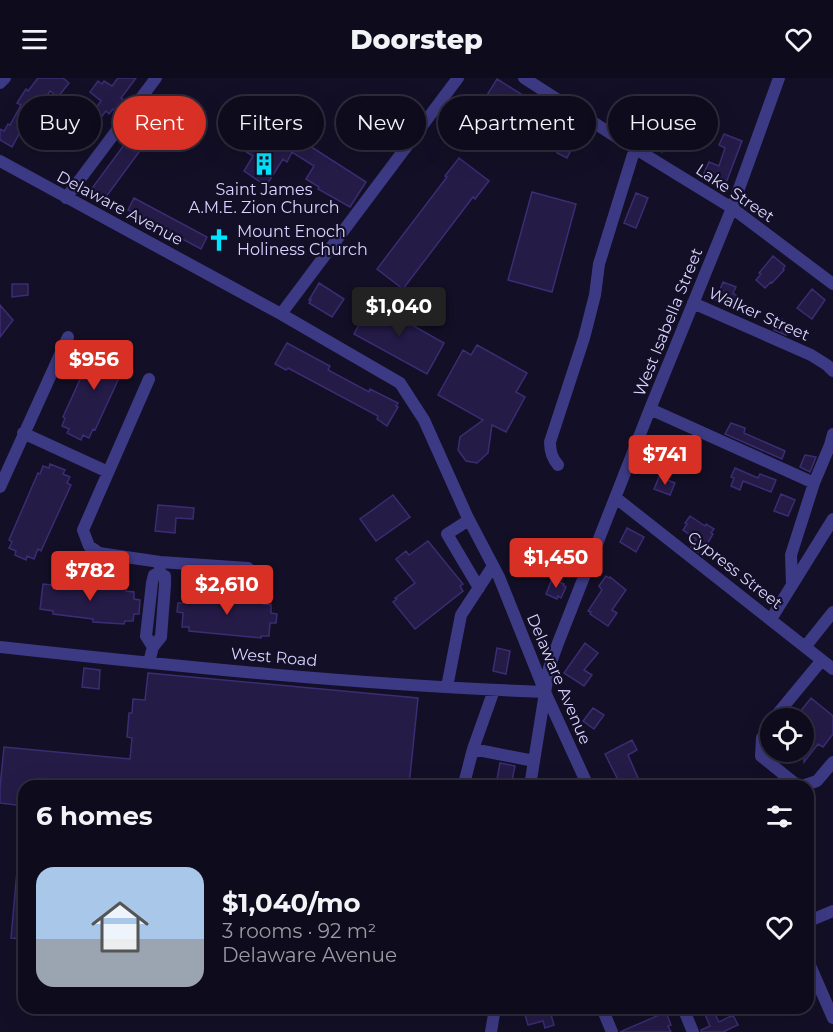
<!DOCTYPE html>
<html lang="en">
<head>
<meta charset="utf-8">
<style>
  body { margin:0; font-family:Montserrat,sans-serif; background:#1c1929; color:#f1f3f6; height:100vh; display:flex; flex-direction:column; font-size:22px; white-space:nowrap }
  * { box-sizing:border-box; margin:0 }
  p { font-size:20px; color:#9b9ba3 }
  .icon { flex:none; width:33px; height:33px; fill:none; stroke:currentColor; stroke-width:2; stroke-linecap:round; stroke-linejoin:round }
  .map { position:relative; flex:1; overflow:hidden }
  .panel { position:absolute; left:18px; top:702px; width:796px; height:234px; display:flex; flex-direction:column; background:#0e0b1c; border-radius:18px; box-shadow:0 6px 24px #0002,0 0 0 2px #2e2b3b }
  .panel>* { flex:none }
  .guide { position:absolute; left:18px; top:18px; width:798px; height:54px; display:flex; gap:12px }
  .tools { position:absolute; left:760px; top:630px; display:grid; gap:12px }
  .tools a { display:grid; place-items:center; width:54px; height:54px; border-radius:50%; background:#0e0b1c; box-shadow:0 6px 24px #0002,0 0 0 2px #2e2b3b; font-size:30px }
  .price { position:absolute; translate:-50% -51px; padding:0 14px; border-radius:6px; background:#d93025; color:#fff; font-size:20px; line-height:39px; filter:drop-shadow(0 2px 3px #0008) }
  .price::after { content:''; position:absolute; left:50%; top:36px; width:18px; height:14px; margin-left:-9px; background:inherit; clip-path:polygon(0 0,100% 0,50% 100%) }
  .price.active { background:#222; color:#fff }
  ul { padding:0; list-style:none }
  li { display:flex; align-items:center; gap:18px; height:150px; padding:0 18px }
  li span { display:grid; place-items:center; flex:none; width:168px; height:120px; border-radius:18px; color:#555 }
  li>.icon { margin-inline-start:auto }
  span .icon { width:72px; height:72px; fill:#fffc; stroke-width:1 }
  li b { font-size:26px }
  h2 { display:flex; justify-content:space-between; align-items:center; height:72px; padding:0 18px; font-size:26px }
  .pill { padding:0 21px; border-radius:27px; background:#0e0b1c; box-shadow:0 6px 24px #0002,0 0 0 2px #2e2b3b; font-size:21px; line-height:54px }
  .pill.active { background:#d93025; color:#fff }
  header { display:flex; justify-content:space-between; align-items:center; height:78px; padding:0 18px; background:#0e0b1c; font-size:27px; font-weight:800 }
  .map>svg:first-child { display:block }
  .building { fill:#241b47; stroke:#3b2d73; stroke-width:1.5 }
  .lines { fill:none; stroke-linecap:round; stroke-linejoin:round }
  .minor { stroke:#3d3a85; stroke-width:12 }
  .labels { text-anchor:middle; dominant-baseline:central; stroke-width:4.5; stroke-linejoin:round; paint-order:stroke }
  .poi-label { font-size:16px; fill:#d9d4ff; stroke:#130f26 }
  .street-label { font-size:16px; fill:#d9d4ff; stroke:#130f26 }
</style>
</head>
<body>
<header><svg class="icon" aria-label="menu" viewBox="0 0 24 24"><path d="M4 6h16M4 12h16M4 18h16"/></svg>Doorstep<svg class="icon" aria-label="heart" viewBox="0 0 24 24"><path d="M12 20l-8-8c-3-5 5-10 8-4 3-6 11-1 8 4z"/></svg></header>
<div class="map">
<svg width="833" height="954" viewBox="0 0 833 954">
  <rect width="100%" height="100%" fill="#130f26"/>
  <path class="building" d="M 38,0 L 63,0 L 69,5 L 58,19 L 50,13 L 34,36 L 31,34 L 12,69 L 0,62 L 0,51 L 4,53 L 8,46 L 10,47 L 21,27 L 17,25 L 26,11 L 28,13 Z
    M 118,0 L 136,0 L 121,20 L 124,22 L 116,33 L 113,31 L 109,36 L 106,33 L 87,57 L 74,47 L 84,34 L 90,39 L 101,23 L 90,14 L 98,3 L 102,6 L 104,3 L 112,8 Z
    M 497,1 L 534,24 L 522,44 L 529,49 L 518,64 L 474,38 Z
    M 163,22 L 175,30 L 166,42 L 164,40 L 103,123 L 90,113 L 141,44 L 145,47 Z
    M 274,45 L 366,104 L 350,129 L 318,111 L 319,109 L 306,101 L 314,88 L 292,74 L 287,84 L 283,81 L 266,108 L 244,93 L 253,78 L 226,61 L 234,47 L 262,65 Z
    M 664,49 L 672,54 L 670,58 L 673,60 L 662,74 L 651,67 L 654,63 L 652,62 L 657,54 L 660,56 Z
    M 724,56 L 742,63 L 726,105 L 703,97 L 709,84 L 719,88 L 725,70 L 719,67 Z
    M 562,64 L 572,70 L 567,80 L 557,75 Z
    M 459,80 L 489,103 L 475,121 L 473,119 L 403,211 L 377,191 L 447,99 L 445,98 Z
    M 532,114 L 576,126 L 552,214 L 508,202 Z
    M 636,115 L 648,120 L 636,150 L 624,145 Z
    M 134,120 L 207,159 L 201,171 L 128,132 Z
    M 773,178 L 785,188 L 783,191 L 784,192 L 772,205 L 771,204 L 765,210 L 756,202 L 761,196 L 759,195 Z
    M 723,204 L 736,209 L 733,215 L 737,218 L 733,228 L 716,222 Z
    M 319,205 L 344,221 L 332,239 L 309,225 L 311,222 L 309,222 Z
    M 12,206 L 28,206 L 28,217 L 12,219 Z
    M 812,211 L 825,222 L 812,241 L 797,230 Z
    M 371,224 L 444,265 L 427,296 L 354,256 Z
    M 0,227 L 13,242 L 0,259 Z
    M 782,241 L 792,248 L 786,257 L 774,252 Z
    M 107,265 L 120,271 L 118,275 L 126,279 L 123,285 L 125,287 L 95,352 L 93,351 L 89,360 L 83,357 L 81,362 L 67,355 L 69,351 L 62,348 L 65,340 L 63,339 L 93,273 L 95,274 L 98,267 L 105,270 Z
    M 287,265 L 330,288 L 328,292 L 369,314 L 370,311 L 398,325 L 396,328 L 398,329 L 387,348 L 377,341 L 378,338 L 288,290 L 286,292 L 275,286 Z
    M 477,267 L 527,295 L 516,314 L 525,319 L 506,354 L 492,347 L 488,375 L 477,385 L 466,383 L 458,372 L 460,359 L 483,342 L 438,317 L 463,272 L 471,277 Z
    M 731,345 L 745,350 L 744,355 L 785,373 L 782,381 L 725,356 Z
    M 655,375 L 664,379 L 661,385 L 667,387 L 662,397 L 648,391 L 649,389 L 646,388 L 651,376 L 654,377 Z
    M 805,377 L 816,379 L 810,394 L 800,389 Z
    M 50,386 L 65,392 L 63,396 L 70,399 L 67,405 L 71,407 L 41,473 L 38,471 L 34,481 L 27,478 L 26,482 L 15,477 L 16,473 L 9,470 L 12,464 L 9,462 L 38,395 L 40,396 L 43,388 L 49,390 Z
    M 735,390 L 758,400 L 760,396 L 776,402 L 771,414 L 743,403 L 740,412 L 731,408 L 734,400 L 731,399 Z
    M 659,399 L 675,405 L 670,417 L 654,411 Z
    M 781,416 L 795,422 L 788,438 L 774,433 Z
    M 393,417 L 410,439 L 376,463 L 360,441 Z
    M 158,427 L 194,430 L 193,441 L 176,440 L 175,455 L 155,453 Z
    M 690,438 L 705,448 L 706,446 L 714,451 L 711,455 L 713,456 L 706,468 L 704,466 L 698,474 L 691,469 L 696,461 L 683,452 L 687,446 L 685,445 Z
    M 627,450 L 644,459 L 636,474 L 620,464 Z
    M 428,463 L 463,506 L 460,508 L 463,513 L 415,551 L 393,524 L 397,521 L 395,520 L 415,505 L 396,481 L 406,473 L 409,477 Z
    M 606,498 L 609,500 L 610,499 L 626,512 L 612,532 L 617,535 L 608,548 L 590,536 L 591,534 L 588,533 L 602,512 L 599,508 Z
    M 552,501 L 564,506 L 563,507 L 566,509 L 561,520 L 558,518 L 557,521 L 546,516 Z
    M 53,504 L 126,510 L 126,513 L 134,514 L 134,521 L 140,522 L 139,536 L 134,536 L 133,543 L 125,543 L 124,546 L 93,544 L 93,541 L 53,536 L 53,533 L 40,531 L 43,506 L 53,507 Z
    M 190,517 L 264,523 L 263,526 L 271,527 L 271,535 L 277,536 L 276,545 L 270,545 L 269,558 L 261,558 L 261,560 L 189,553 L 189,549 L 182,549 L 183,535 L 177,534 L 178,525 L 183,525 L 184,519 L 190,519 Z
    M 585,565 L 598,575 L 584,592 L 592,597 L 584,608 L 564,595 Z
    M 497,570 L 510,573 L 506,596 L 493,593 Z
    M 84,590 L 100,592 L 99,611 L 82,609 Z
    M 148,595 L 418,620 L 409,708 L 24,708 L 24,728 L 0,725 L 0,709 L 4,669 L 130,681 L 132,660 L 127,659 L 129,635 L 132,635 L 133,621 L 145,622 Z
    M 811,620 L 833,638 L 833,656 L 823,669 L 818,666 L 804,684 L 804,640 L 795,640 Z
    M 593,630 L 604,637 L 594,651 L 583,643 Z
    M 632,662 L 637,672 L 628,677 L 638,700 L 634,702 L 637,708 L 599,708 L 617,700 L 605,676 Z
    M 500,685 L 515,688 L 512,703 L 497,701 Z
    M 17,793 L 24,793 L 24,861 L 11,860 Z
    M 523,930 L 549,930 L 554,947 L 545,950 L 543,943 L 528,947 Z
    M 702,930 L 712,930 L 719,944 L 733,937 L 738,947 L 723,954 L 701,954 L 701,952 L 710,948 Z
    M 666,934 L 671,947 L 668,948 L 671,954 L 620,954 Z"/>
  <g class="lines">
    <path class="minor" d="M 524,0 L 613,57 L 732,130 L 833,206
      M 0,5 L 5,0
      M 0,83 L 281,236 L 400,305 L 424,342 L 467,438 L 499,499 L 545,614 L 588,708
      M 66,120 L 156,0
      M 693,225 L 811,277 L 827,287 L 833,293
      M 281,236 L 458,0
      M 149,301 L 83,452 L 89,468 L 99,475 L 160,484 L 248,490
      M 650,331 L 814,405
      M 23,355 L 108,394
      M 558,387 C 552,380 550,374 550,364 L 584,260 L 595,217 L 599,186 L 635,70
      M 0,409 L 68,259
      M 616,420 L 833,591
      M 469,442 L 447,456 L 479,510
      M 792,506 L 791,477 L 814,405 L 830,367 L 833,356
      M 771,541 L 833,441
      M 0,569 C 181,589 363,607 545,614
      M 153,569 L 146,558 L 152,505 L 154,497 L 159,495 L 160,489
      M 805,569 L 833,534
      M 149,584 L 153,569 L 161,559 L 165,507 L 165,498 L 159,495
      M 447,609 L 461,537 L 493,488
      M 774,640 L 822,582
      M 771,645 L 762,660 L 761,678 L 798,708
      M 473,671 L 534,683
      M 465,702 L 473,671 L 494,612
      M 530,708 L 549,590 L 558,565 L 650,331 L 732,130 L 779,0
      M 802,708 L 817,703 L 833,684
      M 808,842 L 808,860
      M 809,843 L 833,833
      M 808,883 L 833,940
      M 602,930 L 612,954
      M 683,930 L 693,954
      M 491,954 L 495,930"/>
  </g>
  <defs>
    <g id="building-bare" transform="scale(1.8)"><path d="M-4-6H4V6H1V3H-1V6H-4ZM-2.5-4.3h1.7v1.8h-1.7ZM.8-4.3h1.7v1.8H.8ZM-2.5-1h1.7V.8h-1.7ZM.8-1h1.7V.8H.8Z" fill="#00e5ff" stroke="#130f26" stroke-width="2.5" paint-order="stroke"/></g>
    <g id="church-bare" transform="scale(1.8)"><path d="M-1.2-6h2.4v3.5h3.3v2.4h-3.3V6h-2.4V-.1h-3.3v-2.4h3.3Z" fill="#00e5ff" stroke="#130f26" stroke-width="2.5" paint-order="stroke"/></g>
  </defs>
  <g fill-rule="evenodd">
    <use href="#building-bare" x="264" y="86"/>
    <use href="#church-bare" x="219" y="162"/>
  </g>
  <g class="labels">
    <g class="poi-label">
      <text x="264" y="111">Saint James<tspan x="264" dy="18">A.M.E. Zion Church</tspan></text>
      <text x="237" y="153" text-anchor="start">Mount Enoch<tspan x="237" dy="18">Holiness Church</tspan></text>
    </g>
    <g class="street-label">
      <text transform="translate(735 115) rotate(34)">Lake Street</text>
      <text transform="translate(120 130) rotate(28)">Delaware Avenue</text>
      <text transform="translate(759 236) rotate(24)">Walker Street</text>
      <text transform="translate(668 244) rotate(-68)">West Isabella Street</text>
      <text transform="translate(735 492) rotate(38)">Cypress Street</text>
      <text transform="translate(274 579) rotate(5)">West Road</text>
      <text transform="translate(559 601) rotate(67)">Delaware Avenue</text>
    </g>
  </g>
</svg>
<div class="tools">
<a><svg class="icon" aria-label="locate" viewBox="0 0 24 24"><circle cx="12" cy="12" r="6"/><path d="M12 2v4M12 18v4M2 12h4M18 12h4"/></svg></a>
</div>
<b class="price active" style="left:399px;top:260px">$1,040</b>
<b class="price" style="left:94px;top:313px">$956</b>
<b class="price" style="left:665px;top:408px">$741</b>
<b class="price" style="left:556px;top:511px">$1,450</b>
<b class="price" style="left:90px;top:524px">$782</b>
<b class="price" style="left:227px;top:538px">$2,610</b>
<div class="guide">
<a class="pill">Buy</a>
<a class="pill active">Rent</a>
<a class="pill">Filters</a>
<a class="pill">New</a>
<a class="pill">Apartment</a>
<a class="pill">House</a>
</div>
<section class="panel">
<h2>6 homes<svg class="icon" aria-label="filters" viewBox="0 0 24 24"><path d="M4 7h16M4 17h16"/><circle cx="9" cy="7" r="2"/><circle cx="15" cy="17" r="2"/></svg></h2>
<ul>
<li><span style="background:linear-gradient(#a9c7e8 60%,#9aa5b1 0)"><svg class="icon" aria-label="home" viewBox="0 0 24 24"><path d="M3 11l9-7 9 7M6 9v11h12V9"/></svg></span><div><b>$1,040/mo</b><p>3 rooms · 92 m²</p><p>Delaware Avenue</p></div><svg class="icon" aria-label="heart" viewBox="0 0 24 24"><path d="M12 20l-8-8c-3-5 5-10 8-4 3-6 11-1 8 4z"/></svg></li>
</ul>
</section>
</div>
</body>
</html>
